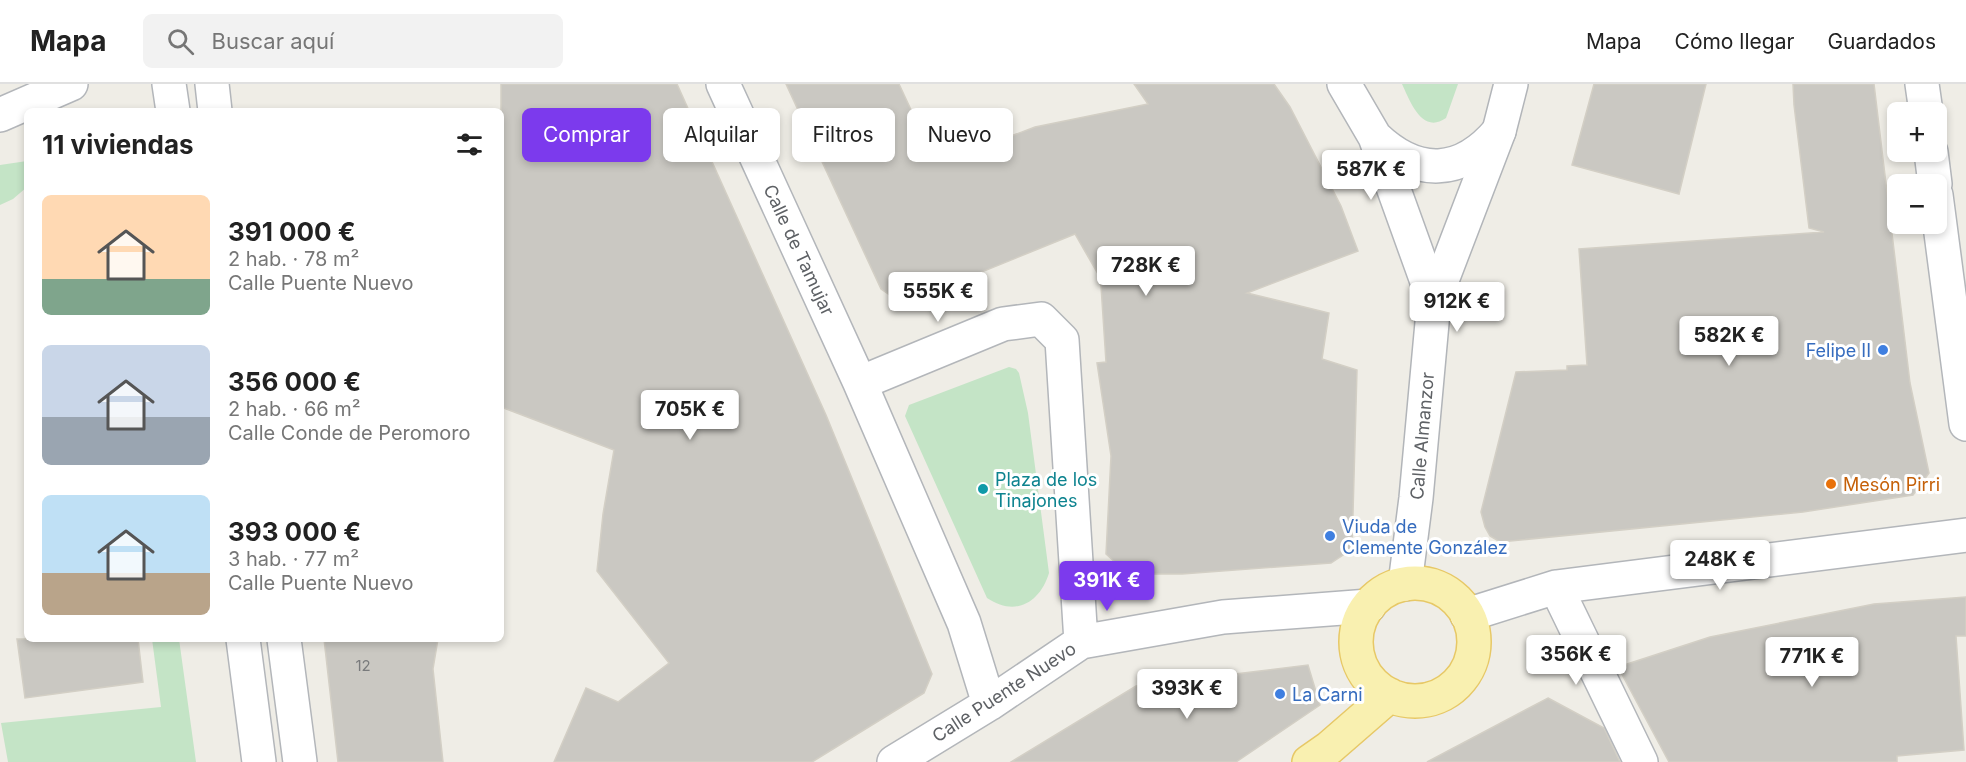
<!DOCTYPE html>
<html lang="es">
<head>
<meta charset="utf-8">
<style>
  body { margin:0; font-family:Inter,sans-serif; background:#f2f2f2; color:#222; height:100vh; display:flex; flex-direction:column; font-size:22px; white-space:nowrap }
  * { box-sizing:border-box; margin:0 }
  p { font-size:20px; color:#767676 }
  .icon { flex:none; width:33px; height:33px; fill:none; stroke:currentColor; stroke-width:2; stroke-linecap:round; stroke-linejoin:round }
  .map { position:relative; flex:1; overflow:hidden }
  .sheet { position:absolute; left:24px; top:24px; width:480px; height:534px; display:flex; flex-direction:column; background:#fff; border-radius:9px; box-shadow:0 3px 9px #0003 }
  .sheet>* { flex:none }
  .hud { position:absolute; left:522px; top:24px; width:570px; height:54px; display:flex; gap:12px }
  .fabs { position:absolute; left:1887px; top:18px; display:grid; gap:12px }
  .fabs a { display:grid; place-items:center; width:60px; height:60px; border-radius:9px; background:#fff; box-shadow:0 3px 9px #0003; font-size:30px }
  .price { position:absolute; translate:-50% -51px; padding:0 14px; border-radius:6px; background:#fff; color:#222; font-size:20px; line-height:39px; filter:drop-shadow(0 2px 3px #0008) }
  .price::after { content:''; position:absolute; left:50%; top:36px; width:18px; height:14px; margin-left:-9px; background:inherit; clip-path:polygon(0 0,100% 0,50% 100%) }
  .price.active { background:#7c3aed; color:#fff }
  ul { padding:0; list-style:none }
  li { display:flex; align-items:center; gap:18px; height:150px; padding:0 18px }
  li span { display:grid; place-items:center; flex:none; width:168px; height:120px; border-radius:9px; color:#555 }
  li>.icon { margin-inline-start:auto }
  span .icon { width:72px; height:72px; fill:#fffc; stroke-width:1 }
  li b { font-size:26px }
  h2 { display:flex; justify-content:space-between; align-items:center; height:72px; padding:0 18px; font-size:26px }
  .tag { padding:0 21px; border-radius:9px; background:#fff; box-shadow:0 3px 9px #0003; font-size:21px; line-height:54px }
  .tag.active { background:#7c3aed; color:#fff }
  header { display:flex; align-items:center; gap:36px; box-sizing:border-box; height:84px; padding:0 30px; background:#fff; border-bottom:2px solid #e0e0e0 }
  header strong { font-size:28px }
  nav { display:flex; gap:33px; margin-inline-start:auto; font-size:21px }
  .search { width:420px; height:54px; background:#f2f2f2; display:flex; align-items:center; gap:15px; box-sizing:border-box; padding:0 21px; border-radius:9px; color:#767676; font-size:22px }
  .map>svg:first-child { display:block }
  .green { fill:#c4e4c6 }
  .building { fill:#cac8c2; stroke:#d3cfc5; stroke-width:1.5 }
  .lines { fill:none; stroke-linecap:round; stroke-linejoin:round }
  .street-casing { stroke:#b3b6ba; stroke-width:36 }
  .secondary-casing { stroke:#b2b5b9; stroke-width:36 }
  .primary-casing { stroke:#e7c866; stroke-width:36 }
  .street { stroke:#fff; stroke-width:33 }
  .secondary { stroke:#fff; stroke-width:33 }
  .primary { stroke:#f9f0b0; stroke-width:33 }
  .shop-dot { fill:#3f7fe0; stroke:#fff; stroke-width:2 }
  .food-dot { fill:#e8710a; stroke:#fff; stroke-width:2 }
  .culture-dot { fill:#0f9aa8; stroke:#fff; stroke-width:2 }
  .labels { text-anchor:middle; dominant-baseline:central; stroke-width:6; stroke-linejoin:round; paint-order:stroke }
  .number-label { font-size:15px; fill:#797b7c }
  .street-label { font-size:18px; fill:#5e6165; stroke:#fff }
  .shop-label { font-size:18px; fill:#366cbe; stroke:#fff; text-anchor:start }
  .culture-label { font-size:18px; fill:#0d838f; stroke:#fff; text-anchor:start }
  .food-label { font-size:18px; fill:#c56008; stroke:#fff; text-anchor:start }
</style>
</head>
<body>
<header>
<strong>Mapa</strong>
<div class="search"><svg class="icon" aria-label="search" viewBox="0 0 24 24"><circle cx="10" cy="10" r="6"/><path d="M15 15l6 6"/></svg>Buscar aquí</div>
<nav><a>Mapa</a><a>Cómo llegar</a><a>Guardados</a></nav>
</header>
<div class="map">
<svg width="1966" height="678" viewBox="0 0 1966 678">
  <rect width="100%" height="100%" fill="#efede6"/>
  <path class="green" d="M 1402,0 L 1458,0 L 1446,34 C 1422,51 1410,17 1402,0 Z
    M 27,77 L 27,103 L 13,115 L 0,121 L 0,81 Z
    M 1009,283 L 1016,285 L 1019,289 L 1028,329 L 1049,489 C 1040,519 1015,533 987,514 L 905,332 L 909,321 Z
    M 152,555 L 179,555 L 196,678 L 8,678 L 1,639 L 161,623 Z"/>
  <path class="building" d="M 501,0 L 677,0 L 826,331 L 932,590 L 924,609 L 812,678 L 554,678 L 586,604 L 618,618 L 669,579 L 597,487 L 603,430 L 614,366 L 501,323 Z
    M 786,0 L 899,0 L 913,30 L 922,28 L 945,77 L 1035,43 L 1148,20 L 1134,0 L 1274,0 L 1290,23 L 1341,122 L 1358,167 L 1247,209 L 1329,229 L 1322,275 L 1357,286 L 1352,465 L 1331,479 L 1182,490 L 1128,490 L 1106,470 L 1111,372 L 1097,279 L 1106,278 L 1101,202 L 1098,190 L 1075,150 L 903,220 L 881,205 Z
    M 1594,0 L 1706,0 L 1679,110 L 1572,81 Z
    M 1793,0 L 1874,0 L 1910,299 L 1929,389 L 1913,411 L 1803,428 L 1500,458 L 1490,452 L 1485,443 L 1481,428 L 1516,288 L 1567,286 L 1567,282 L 1587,281 L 1579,165 L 1824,148 L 1809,144 L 1794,21 Z
    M 1966,513 L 1966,552 L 1956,552 L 1964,666 L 1897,672 L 1897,678 L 1669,678 L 1618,583 L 1710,553 L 1874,520 Z
    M 17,555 L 138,555 L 143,598 L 25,614 Z
    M 324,555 L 438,555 L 433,585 L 443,678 L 338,678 Z
    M 1308,581 L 1320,621 L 1236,678 L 1011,678 L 1136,602 Z
    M 1548,614 L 1604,644 L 1620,678 L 1427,678 Z"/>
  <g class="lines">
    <g class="street-casing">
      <path id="street" d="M 169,0 L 173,27
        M 212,0 L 215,27
        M 723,0 L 860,299
        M 1344,0 L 1375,53 L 1434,217
        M 1922,0 L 1926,28
        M 0,31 L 71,0
        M 1375,53 C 1417,93 1461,92 1499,47
        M 1931,68 L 1935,100
        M 1936,111 L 1966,340
        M 1556,503 L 1641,678
        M 1467,531 L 1556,503 L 1966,451
        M 243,555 L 259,678
        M 284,555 L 300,678
        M 989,620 L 964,539 L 860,299 L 1003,240 L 1041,235 L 1062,256 L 1081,558
        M 894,678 L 989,620 L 1081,558 L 1223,533 L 1369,522"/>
    </g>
    <g class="secondary-casing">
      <path id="secondary" d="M 1405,500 L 1416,414 L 1434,217 L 1499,47 L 1511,0"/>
    </g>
    <g class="primary-casing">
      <path id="primary" d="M1356 558a59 59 0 1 1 118 0a59 59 0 1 1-118 0Z
        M 1309,678 L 1329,664 L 1390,611"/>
    </g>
    <use href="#street" class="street"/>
    <use href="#secondary" class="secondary"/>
    <use href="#primary" class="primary"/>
  </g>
  <g class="shop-dot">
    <circle cx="1883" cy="266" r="6"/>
    <circle cx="1330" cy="452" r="6"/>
    <circle cx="1280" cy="610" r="6"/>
  </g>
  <circle class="food-dot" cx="1831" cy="400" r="6"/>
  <circle class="culture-dot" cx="983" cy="405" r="6"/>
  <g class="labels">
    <g class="number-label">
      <text x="363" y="581">12</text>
    </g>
    <g class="street-label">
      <text transform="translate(799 166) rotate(65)">Calle de Tamujar</text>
      <text transform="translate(1422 352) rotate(-85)">Calle Almanzor</text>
      <text transform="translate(1004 608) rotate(-33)">Calle Puente Nuevo</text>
    </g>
    <g class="shop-label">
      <text x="1871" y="266" text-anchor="end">Felipe II</text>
      <text x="1342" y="442">Viuda de<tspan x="1342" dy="21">Clemente González</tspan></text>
      <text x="1292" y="610">La Carni</text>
    </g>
    <g class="culture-label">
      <text x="995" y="395">Plaza de los<tspan x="995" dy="21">Tinajones</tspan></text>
    </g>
    <g class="food-label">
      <text x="1843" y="400">Mesón Pirri</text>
    </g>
  </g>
</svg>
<div class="fabs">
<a>+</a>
<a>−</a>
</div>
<b class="price" style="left:1371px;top:117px">587K €</b>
<b class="price" style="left:1146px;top:213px">728K €</b>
<b class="price" style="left:938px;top:239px">555K €</b>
<b class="price" style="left:1457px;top:249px">912K €</b>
<b class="price" style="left:1729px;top:283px">582K €</b>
<b class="price" style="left:690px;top:357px">705K €</b>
<b class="price" style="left:1720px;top:507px">248K €</b>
<b class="price active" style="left:1107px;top:528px">391K €</b>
<b class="price" style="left:1576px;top:602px">356K €</b>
<b class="price" style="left:1812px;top:604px">771K €</b>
<b class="price" style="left:1187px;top:636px">393K €</b>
<div class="hud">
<a class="tag active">Comprar</a>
<a class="tag">Alquilar</a>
<a class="tag">Filtros</a>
<a class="tag">Nuevo</a>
</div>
<section class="sheet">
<h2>11 viviendas<svg class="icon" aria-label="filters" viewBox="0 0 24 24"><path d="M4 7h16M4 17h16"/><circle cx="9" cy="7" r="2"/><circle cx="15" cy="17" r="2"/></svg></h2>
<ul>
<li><span style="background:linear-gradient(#ffd9b3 70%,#7fa58c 0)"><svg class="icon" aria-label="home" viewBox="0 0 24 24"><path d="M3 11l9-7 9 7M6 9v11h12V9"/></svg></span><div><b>391 000 €</b><p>2 hab. · 78 m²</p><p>Calle Puente Nuevo</p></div></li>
<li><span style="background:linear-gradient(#c9d6e8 60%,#9aa5b1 0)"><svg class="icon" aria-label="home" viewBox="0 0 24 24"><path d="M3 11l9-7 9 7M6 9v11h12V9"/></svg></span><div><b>356 000 €</b><p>2 hab. · 66 m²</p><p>Calle Conde de Peromoro</p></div></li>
<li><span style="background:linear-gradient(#bfe0f5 65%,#b9a48a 0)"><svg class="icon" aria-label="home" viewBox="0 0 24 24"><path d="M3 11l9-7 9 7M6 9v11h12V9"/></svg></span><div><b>393 000 €</b><p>3 hab. · 77 m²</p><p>Calle Puente Nuevo</p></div></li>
</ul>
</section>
</div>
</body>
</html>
